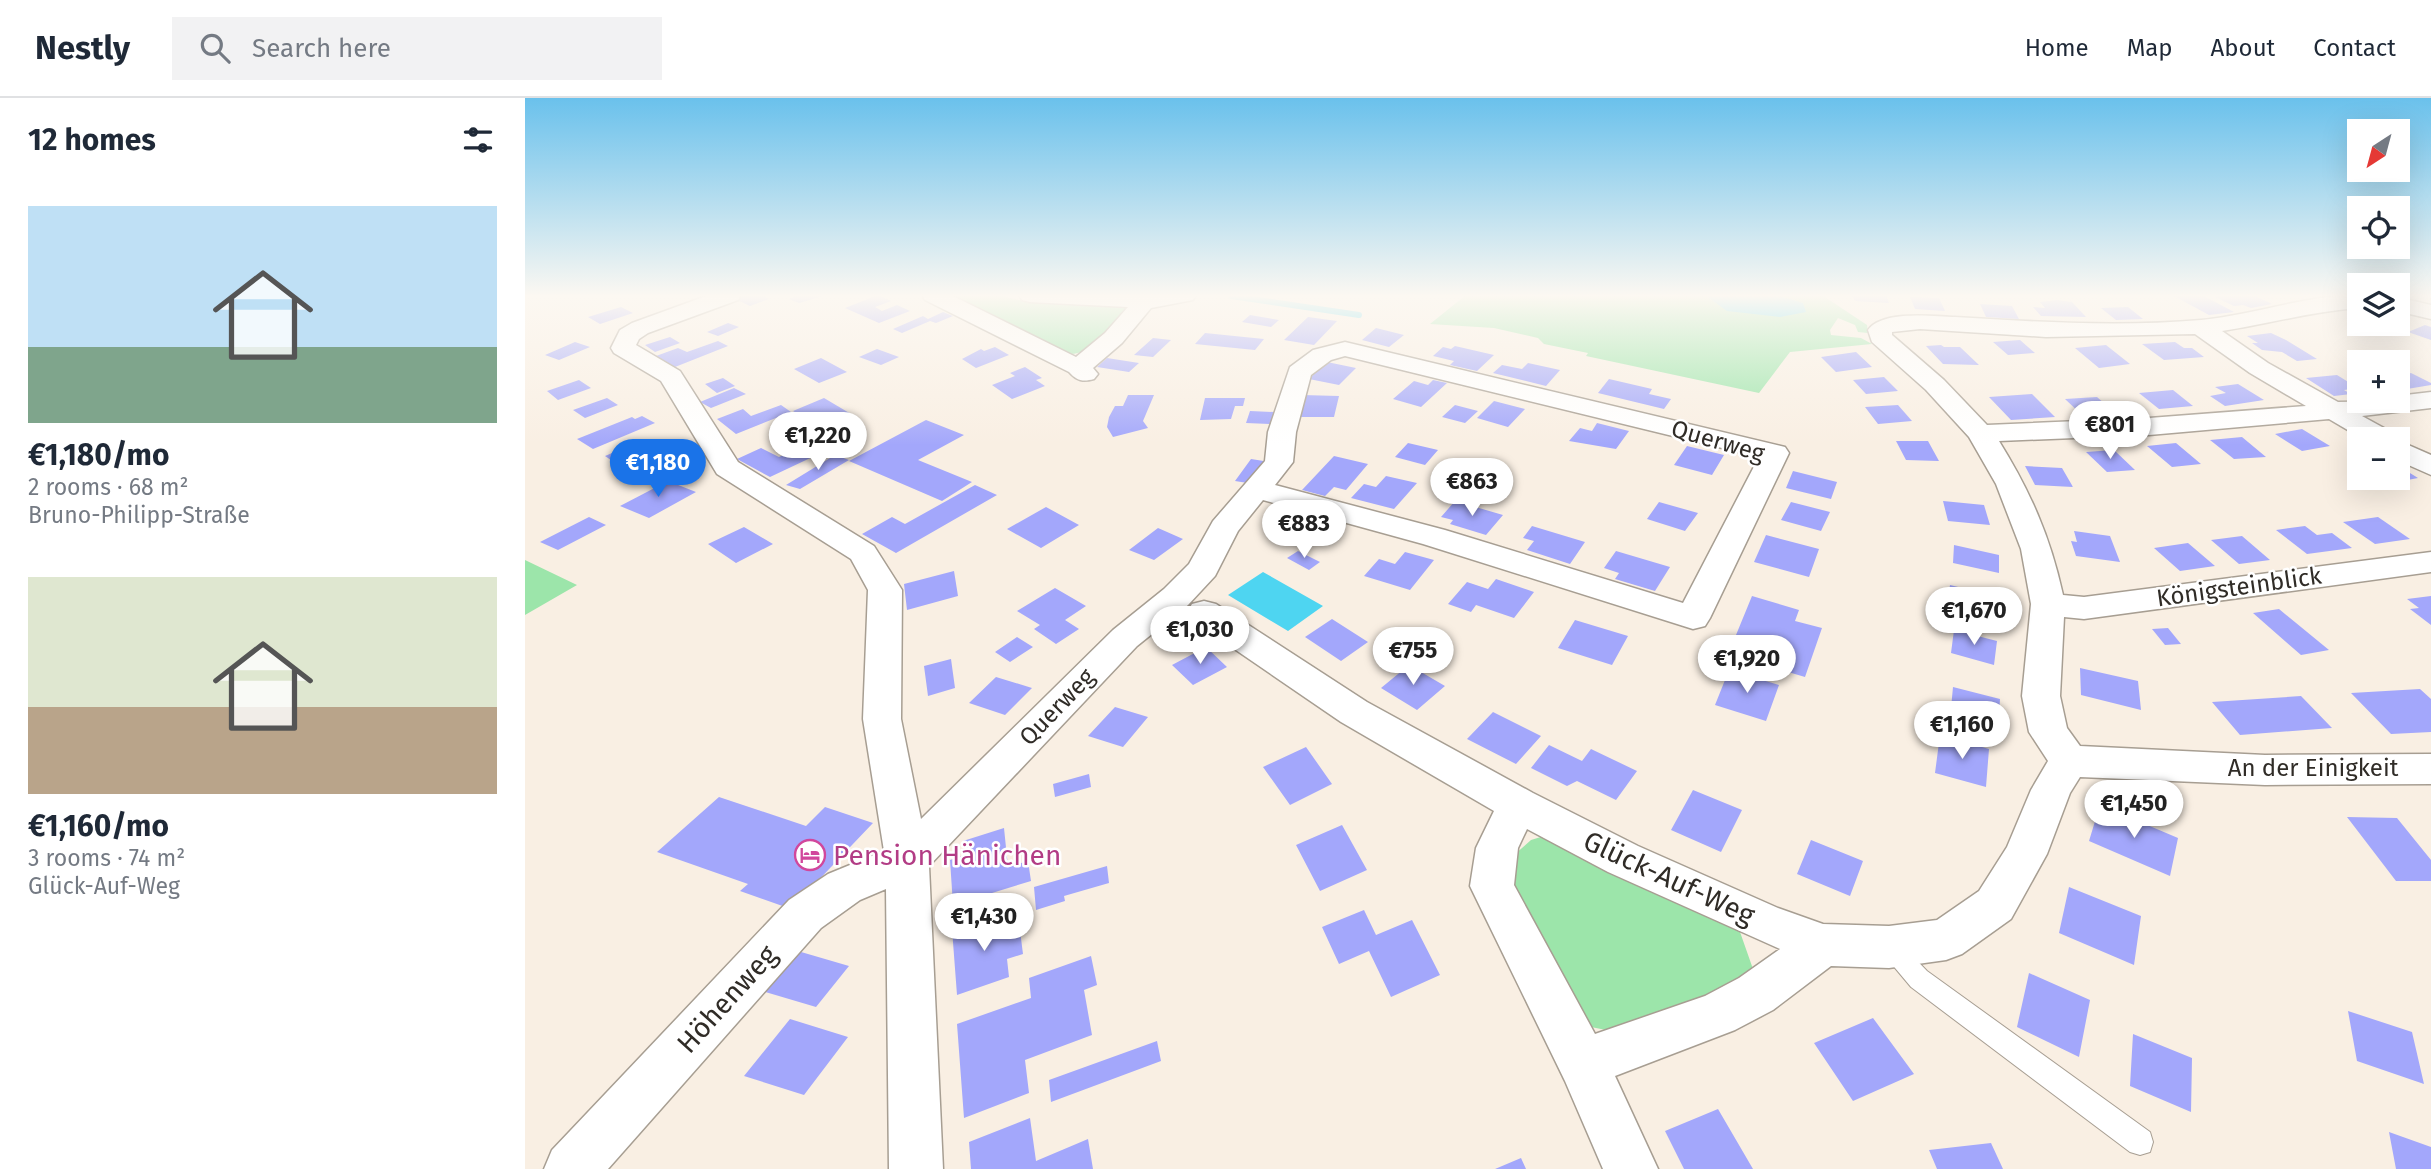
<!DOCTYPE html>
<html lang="en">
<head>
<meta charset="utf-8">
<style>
  body { margin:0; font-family:"Fira Sans",sans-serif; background:#f2f2f3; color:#1f2937; height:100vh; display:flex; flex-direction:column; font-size:26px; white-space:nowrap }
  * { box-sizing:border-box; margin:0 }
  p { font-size:23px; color:#747a83 }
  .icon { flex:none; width:38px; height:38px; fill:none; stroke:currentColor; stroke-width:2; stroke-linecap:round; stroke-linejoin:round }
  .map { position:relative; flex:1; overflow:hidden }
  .panel { display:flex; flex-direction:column; background:#fff; width:525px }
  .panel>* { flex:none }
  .needle { width:46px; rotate:216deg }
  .buttons { position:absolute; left:1822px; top:21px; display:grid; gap:14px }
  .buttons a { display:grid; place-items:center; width:63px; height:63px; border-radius:0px; background:#fff; box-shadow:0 7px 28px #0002; font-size:35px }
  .price { position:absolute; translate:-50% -60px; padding:0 16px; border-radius:24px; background:#fff; color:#222; font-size:23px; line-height:46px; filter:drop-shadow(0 2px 4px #0008) }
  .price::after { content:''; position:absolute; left:50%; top:42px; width:21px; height:16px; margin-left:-10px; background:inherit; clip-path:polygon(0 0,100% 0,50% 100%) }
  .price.active { background:#1a73e8; color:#fff }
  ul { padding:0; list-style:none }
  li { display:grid; align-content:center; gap:14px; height:371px; padding:0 28px }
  li span { display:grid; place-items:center; height:217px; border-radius:0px; color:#555 }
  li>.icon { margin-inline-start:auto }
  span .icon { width:126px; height:126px; fill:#fffc; stroke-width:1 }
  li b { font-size:30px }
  h2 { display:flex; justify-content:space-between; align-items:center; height:84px; padding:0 28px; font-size:30px }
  header { display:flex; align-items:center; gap:42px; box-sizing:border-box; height:98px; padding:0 35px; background:#fff; border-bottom:2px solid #e0e1e3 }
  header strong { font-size:33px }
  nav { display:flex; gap:38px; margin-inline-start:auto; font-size:24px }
  .search { width:490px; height:63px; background:#f2f2f3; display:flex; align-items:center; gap:18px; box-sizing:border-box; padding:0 24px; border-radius:0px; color:#747a83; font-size:26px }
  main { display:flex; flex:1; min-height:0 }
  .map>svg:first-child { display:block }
  .green { fill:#9ce5aa }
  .water { fill:#4ed5f1 }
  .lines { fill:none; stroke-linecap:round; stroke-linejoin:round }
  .stream { stroke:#4ed5f1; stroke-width:6 }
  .building { fill:#a3a7fb }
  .service-casing { stroke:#a79e92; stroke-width:2 }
  .minor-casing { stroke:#a79e92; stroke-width:3 }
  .service { fill:#fff; fill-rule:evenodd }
  .minor { fill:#fff; fill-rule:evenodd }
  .labels { text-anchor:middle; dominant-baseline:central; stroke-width:5; stroke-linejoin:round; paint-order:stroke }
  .street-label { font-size:24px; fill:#302c27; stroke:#fff }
  .near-hotel-label { font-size:28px; fill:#b23c85; stroke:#fff; text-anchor:start }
  .near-street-label { font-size:28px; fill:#302c27; stroke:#fff }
</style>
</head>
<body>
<header>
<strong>Nestly</strong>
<div class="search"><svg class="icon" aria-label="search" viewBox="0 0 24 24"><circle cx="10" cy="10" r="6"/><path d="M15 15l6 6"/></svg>Search here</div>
<nav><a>Home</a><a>Map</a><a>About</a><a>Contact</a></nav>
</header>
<main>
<section class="panel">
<h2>12 homes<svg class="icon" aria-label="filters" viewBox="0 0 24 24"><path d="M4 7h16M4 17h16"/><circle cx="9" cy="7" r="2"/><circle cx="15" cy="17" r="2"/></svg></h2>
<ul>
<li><span style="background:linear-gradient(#bfe0f5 65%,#7fa58c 0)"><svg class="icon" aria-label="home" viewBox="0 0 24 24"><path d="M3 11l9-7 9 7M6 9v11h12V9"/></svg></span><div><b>€1,180/mo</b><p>2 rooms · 68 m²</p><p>Bruno-Philipp-Straße</p></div></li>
<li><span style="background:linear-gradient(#dfe7d0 60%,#b9a48a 0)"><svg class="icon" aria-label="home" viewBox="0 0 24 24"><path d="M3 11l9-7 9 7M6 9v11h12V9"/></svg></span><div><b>€1,160/mo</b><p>3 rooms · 74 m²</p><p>Glück-Auf-Weg</p></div></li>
</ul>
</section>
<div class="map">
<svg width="1906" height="1071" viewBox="0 0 1906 1071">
  <rect width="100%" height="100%" fill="#f9efe3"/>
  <path class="green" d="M 433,197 L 473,197 L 494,202 L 597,207 L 602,212 C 590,230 568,256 545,256 L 426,200 Z
    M 941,197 L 1297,197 L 1342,227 L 1343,235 L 1333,234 L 1330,227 L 1313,220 L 1305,232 L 1306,237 L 1336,240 L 1347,246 L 1265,254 L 1234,295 L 1061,258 L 1063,255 L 1019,246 L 1013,240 L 969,230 L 905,226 Z
    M 0,462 L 52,487 L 0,517 Z
    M 1019,738 L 1215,834 L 1228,871 L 1204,893 L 1096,935 L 1061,928 L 986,800 L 981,764 L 1006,742 Z"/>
  <path class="water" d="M 1180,197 L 1251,197 L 1278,205 L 1281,214 L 1255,219 L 1202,213 Z
    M 738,474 L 798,508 L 763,533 L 703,497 Z"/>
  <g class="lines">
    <path class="stream" d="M 706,198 L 834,217"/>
  </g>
  <path class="building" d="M 211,197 L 236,197 L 244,201 L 225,208 L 206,199 Z
    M 273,197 L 302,197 L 274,205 L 264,201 Z
    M 353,197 L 366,203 L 350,209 L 357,213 L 372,207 L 385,213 L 354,225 L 320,210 Z
    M 1327,197 L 1361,197 L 1364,205 L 1330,203 Z
    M 1677,197 L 1709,214 L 1684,217 L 1649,198 Z
    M 1701,197 L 1728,197 L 1747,206 L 1726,210 L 1718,207 L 1709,208 L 1690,199 Z
    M 1385,199 L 1414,200 L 1420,213 L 1390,211 Z
    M 1532,202 L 1547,204 L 1561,219 L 1516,218 L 1508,209 L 1520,210 L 1515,204 Z
    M 1455,206 L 1487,208 L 1494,221 L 1461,219 Z
    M 96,209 L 108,215 L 75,226 L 63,219 Z
    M 1603,209 L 1618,221 L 1591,222 L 1576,210 Z
    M 418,214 L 428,218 L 411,225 L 405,223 L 377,235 L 368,231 L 398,218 L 403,221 Z
    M 725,217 L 754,222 L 746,229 L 717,224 Z
    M 783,219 L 812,223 L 789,247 L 759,242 Z
    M 203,225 L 214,229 L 193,238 L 182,234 Z
    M 1900,227 L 1906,229 L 1906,242 L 1883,234 Z
    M 851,230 L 879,237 L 864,249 L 837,242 Z
    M 680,235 L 739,241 L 730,252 L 670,246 Z
    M 1746,235 L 1761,242 L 1792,261 L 1772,263 L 1757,254 L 1737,252 L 1727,245 L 1733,245 L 1722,238 Z
    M 145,239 L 155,245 L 130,254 L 120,247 Z
    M 628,240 L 646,242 L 628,259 L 609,257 Z
    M 1495,242 L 1510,255 L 1483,257 L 1468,244 Z
    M 193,243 L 203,248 L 150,269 L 131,258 L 153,250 L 162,254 Z
    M 50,244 L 65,249 L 34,262 L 20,257 Z
    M 1650,244 L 1659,250 L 1667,250 L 1679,259 L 1639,262 L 1617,246 Z
    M 1416,247 L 1419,249 L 1435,249 L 1454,267 L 1418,266 L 1401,248 Z
    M 1581,247 L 1605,266 L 1574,270 L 1550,250 Z
    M 930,248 L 969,257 L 952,273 L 925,267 L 929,263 L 908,258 L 918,249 L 926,251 Z
    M 470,249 L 484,257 L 451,270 L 437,261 L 456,251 L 459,253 Z
    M 352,251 L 374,259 L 356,267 L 334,259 Z
    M 1331,254 L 1347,269 L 1311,274 L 1296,259 Z
    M 296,260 L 322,274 L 294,285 L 269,271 Z
    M 582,260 L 614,265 L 604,274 L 572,269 Z
    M 802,264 L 831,270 L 814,287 L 784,281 Z
    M 1003,265 L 1035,272 L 1021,288 L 968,275 L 977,267 L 997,271 Z
    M 500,269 L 517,280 L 511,282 L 520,288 L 487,301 L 467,287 L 490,278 L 485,275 Z
    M 1886,275 L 1906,285 L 1906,287 L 1882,291 L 1872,286 L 1872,277 Z
    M 1812,277 L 1833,290 L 1819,292 L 1826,296 L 1809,298 L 1781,280 Z
    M 1359,279 L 1373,293 L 1341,296 L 1328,282 Z
    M 198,280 L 210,288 L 192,295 L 180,286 Z
    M 1084,281 L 1127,291 L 1124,296 L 1146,301 L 1139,311 L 1073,295 Z
    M 54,282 L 66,290 L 33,302 L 22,293 Z
    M 908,282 L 922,285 L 896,309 L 868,301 L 889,283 L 903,287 Z
    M 1713,286 L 1739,302 L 1700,308 L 1685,298 L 1701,295 L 1690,289 Z
    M 209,290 L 221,296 L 186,310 L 175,304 Z
    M 1648,292 L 1668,308 L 1634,311 L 1614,295 Z
    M 1507,296 L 1530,319 L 1486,322 L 1464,299 Z
    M 603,297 L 629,297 L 618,323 L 623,330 L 588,339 L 582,329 L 584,319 L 590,308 L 598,308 Z
    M 777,297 L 814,298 L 809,319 L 770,319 Z
    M 1572,299 L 1590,315 L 1557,317 L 1540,301 Z
    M 82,300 L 93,307 L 60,320 L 48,312 Z
    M 299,300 L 326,316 L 295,330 L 268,313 Z
    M 680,300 L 720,300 L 718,308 L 710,308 L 706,321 L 675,322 Z
    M 969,303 L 1000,311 L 983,329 L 952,320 Z
    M 256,307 L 266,314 L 211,336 L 192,321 L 218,311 L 226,318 Z
    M 930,307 L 953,313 L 940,325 L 917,319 Z
    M 1373,307 L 1387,323 L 1353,326 L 1340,309 Z
    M 725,313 L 749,314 L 745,326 L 721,325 Z
    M 117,318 L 130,325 L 68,351 L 52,341 L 107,319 L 110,321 Z
    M 401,322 L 439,337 L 393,362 L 447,384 L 417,403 L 324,363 Z
    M 1072,325 L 1104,333 L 1091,351 L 1044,343 L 1055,330 L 1067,333 Z
    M 1777,331 L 1805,348 L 1777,353 L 1750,336 Z
    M 1717,339 L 1741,359 L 1709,361 L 1685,342 Z
    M 121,341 L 131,347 L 122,351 L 128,355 L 96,369 L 80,358 Z
    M 1371,343 L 1403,343 L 1414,363 L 1381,362 Z
    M 883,345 L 913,352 L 900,367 L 870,359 Z
    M 1651,345 L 1676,366 L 1647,369 L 1622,348 Z
    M 281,346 L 298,354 L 245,379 L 212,361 L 236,350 L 254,359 Z
    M 1162,348 L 1199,357 L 1187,377 L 1149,367 Z
    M 1589,352 L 1610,372 L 1582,374 L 1561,354 Z
    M 310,357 L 324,362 L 275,391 L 261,387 Z
    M 809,358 L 843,366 L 821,392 L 809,389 L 800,398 L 777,392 Z
    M 726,361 L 745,364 L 729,386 L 710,383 Z
    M 1872,367 L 1893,380 L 1856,387 L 1846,380 L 1872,380 Z
    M 1500,368 L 1537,370 L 1548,389 L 1510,387 Z
    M 1268,373 L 1312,384 L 1306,401 L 1261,390 Z
    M 861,378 L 892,385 L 869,411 L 826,400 L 839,386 L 851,389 Z
    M 143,383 L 171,394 L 124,420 L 95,408 Z
    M 450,387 L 472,397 L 371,455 L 337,436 L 367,419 L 380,426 Z
    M 930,403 L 978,417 L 961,437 L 925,426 L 928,422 L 916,419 Z
    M 1418,403 L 1459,407 L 1465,427 L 1423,423 Z
    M 1134,404 L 1173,415 L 1160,433 L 1122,421 Z
    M 1266,404 L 1305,414 L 1296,433 L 1256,422 Z
    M 521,409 L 554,427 L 516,450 L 482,431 Z
    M 767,417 L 794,425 L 772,448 L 744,439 Z
    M 64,419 L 81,427 L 33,452 L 15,444 Z
    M 1853,419 L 1885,441 L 1850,446 L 1818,424 Z
    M 1007,428 L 1060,444 L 1045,466 L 1002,452 L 1009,443 L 998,440 Z
    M 1780,428 L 1792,437 L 1807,435 L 1827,450 L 1782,456 L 1751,432 Z
    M 219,429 L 248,446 L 211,465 L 183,446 Z
    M 633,430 L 658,441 L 629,462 L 604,452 Z
    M 1549,433 L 1585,438 L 1595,464 L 1551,458 L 1546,443 L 1552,444 Z
    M 1241,437 L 1294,451 L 1284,479 L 1229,464 Z
    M 1717,438 L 1745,462 L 1714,466 L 1686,442 Z
    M 1663,445 L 1690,468 L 1655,473 L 1629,450 Z
    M 1429,447 L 1474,457 L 1474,475 L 1428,465 Z
    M 773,453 L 795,464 L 784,472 L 762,460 Z
    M 1091,453 L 1145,469 L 1130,493 L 1090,481 L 1094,475 L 1079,470 Z
    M 880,454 L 909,462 L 885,492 L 839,478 L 854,461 L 870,466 Z
    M 429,473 L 433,498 L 382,512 L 379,486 Z
    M 971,481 L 1009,494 L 989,520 L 951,507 L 946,514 L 923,506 L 942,484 L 963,491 Z
    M 1425,487 L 1470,498 L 1468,523 L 1421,512 Z
    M 530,490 L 561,508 L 540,522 L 554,531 L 531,546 L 509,531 L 515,527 L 492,513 Z
    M 1227,498 L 1274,512 L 1270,523 L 1297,530 L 1280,579 L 1246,569 L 1254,549 L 1211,537 Z
    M 1906,498 L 1906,527 L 1885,511 L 1894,510 L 1882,501 Z
    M 1754,511 L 1804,552 L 1776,557 L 1728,515 Z
    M 807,521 L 843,544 L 816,563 L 780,539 Z
    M 1050,522 L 1103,538 L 1087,567 L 1033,550 Z
    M 1643,530 L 1656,546 L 1640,547 L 1627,531 Z
    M 1429,532 L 1472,543 L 1469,567 L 1426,555 Z
    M 492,539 L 508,549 L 485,564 L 470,554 Z
    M 681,549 L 702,569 L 668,587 L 647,567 Z
    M 426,561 L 430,590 L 403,598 L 399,568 Z
    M 884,567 L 920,588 L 892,612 L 856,590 Z
    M 1555,570 L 1613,583 L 1616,612 L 1556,597 Z
    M 1204,572 L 1254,587 L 1241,623 L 1190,607 Z
    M 471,579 L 507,590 L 480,617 L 444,605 Z
    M 1428,589 L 1475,601 L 1473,634 L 1425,621 Z
    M 1895,591 L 1906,601 L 1906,634 L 1866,636 L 1826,595 Z
    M 1776,598 L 1807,630 L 1715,637 L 1687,604 Z
    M 590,609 L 623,619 L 598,649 L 563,638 Z
    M 968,614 L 1016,638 L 991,666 L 942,641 Z
    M 1415,637 L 1464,651 L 1461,689 L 1410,675 Z
    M 1024,647 L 1057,663 L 1066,651 L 1112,673 L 1091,702 L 1052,683 L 1042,688 L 1006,670 Z
    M 781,649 L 807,686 L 765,707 L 738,669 Z
    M 564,676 L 566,689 L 530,699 L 528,686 Z
    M 1168,692 L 1217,712 L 1196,754 L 1146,732 Z
    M 194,699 L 281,728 L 300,709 L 348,725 L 266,811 L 215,793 L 223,786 L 132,754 Z
    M 1575,707 L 1653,740 L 1645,778 L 1564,743 Z
    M 1822,719 L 1872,720 L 1906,762 L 1906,783 L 1871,783 Z
    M 817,727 L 842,772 L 795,793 L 771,747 Z
    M 479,730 L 483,769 L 503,763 L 506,783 L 428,807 L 425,762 L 440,757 L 438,743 Z
    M 1286,742 L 1338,763 L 1325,798 L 1272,776 Z
    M 582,768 L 584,785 L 539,798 L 540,803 L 511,812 L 509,789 Z
    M 1544,789 L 1616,818 L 1609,867 L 1534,835 Z
    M 839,812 L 851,837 L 887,822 L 915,877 L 866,899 L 844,853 L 814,866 L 797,829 Z
    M 473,816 L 475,831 L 494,825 L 498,856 L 482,861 L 484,879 L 432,897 L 427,831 Z
    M 259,849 L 324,868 L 291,909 L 224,889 Z
    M 566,858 L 572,887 L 559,892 L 567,937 L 500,962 L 504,995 L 439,1020 L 432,926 L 506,900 L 504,880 Z
    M 1504,875 L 1565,902 L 1554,959 L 1492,929 Z
    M 1823,913 L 1887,934 L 1899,986 L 1832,963 Z
    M 1348,920 L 1389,976 L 1328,1003 L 1289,945 Z
    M 265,921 L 323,939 L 279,997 L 219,978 Z
    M 1608,936 L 1667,960 L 1666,1014 L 1605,988 Z
    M 632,943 L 636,963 L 526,1004 L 524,982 Z
    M 1193,1011 L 1228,1071 L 1159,1071 L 1140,1033 Z
    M 505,1020 L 511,1063 L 563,1041 L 568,1071 L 446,1071 L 444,1044 Z
    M 1864,1034 L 1906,1049 L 1906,1071 L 1871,1071 Z
    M 1466,1045 L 1478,1071 L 1412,1071 L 1404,1052 Z
    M 996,1060 L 1001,1071 L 970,1071 Z"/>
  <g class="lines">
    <g class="service-casing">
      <path id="service" d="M 1367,842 L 1375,845 L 1402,873 L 1625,1034 L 1628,1044 L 1625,1054 L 1615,1057 L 1605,1054 L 1386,889 L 1355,852 L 1359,845 Z"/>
    </g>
    <g class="minor-casing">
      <path id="minor" d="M 184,197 L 216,197 L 213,202 L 123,235 L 114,241 L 111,247 L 155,273 L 213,364 L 349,448 L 377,492 L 376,621 L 396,721 L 588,532 L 639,491 L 664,466 L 688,423 L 740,363 L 743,334 L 765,269 L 788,252 L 820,244 L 1260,349 L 1264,355 L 1185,520 L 1180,528 L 1168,531 L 898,446 L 738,402 L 713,433 L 690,478 L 663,507 L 612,548 L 404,768 L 418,1071 L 364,1071 L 361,791 L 335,802 L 296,830 L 83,1071 L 19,1071 L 27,1052 L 264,802 L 303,776 L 359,753 L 338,621 L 343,492 L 326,461 L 192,376 L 136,283 L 89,255 L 86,250 L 95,232 L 107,225 ZM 820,258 L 1234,359 L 1158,505 L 920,432 L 750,387 L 768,364 L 771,334 L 786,277 L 806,262 Z
        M 397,197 L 426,197 L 551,259 L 580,235 L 603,209 L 505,204 L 497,202 L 494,197 L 671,197 L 668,202 L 626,210 L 597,245 L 568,270 L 573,276 L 569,281 C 558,284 552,283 544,274 L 400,202 Z
        M 1834,197 L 1834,210 C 1788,213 1743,226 1697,233 L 1743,265 L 1813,304 L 1872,303 L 1872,298 L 1906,294 L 1906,310 L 1837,318 L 1868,335 L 1872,341 L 1838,341 L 1804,321 L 1624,337 L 1474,343 C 1505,393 1525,438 1538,497 L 1559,499 L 1906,454 L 1906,474 L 1559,521 L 1539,519 L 1535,598 L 1542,630 L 1555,648 L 1740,657 L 1906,656 L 1906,686 L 1740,687 L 1555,679 L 1545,695 L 1522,756 L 1486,821 L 1437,856 L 1421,862 L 1364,870 L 1306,868 L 1248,912 L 1210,932 L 1090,978 L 1133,1071 L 1078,1071 L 1040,983 L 945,788 L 951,750 L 969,713 L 816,624 L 667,522 L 662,514 L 667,506 L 679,503 L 691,506 L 842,604 L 1008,695 L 1113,748 L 1253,810 L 1298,826 L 1364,828 L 1412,822 L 1454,793 L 1482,749 L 1506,692 L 1523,663 L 1504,634 L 1497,598 L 1506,506 L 1496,451 L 1471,386 L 1444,339 L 1401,292 L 1347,244 L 1343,232 C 1357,212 1408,218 1430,219 C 1511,224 1594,229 1676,222 C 1728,217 1782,197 1834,197 ZM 1395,231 L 1521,239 L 1670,236 L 1725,275 L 1781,308 L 1624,320 L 1462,327 L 1419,282 L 1367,237 L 1367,234 ZM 1002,731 L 1083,774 L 1255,851 L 1214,880 L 1180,898 L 1070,936 L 989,787 L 993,750 Z
        M 1872,199 L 1906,207 L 1906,221 L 1872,213 Z
        M 1872,342 L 1906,357 L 1906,377 L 1872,362 Z"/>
    </g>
    <use href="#service" class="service"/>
    <use href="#minor" class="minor"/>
  </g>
  <linearGradient id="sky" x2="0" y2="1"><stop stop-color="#6ac1ec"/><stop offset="0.57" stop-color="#fcf8f2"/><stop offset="1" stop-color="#fcf8f2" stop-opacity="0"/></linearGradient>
  <rect width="1906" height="347" fill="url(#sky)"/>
  <defs>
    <g id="hotel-ring" transform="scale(1.575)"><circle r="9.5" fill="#fff" stroke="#d1479c" stroke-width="1.5"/><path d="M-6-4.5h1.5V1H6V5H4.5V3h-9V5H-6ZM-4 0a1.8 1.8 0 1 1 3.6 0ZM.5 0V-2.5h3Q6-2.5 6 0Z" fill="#d1479c"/></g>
  </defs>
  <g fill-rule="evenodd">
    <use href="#hotel-ring" x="285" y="757"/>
  </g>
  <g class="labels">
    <g class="street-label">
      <text transform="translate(1193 343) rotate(16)">Querweg</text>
      <text transform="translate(1714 489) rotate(-8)">Königsteinblick</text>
      <text transform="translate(532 609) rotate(-46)">Querweg</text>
      <text x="1788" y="670">An der Einigkeit</text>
    </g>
    <g class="near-hotel-label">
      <text x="308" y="757">Pension Hänichen</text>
    </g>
    <g class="near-street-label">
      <text transform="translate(1144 780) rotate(25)">Glück-Auf-Weg</text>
      <text transform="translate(202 901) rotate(-48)">Höhenweg</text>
    </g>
  </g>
</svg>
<div class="buttons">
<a><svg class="needle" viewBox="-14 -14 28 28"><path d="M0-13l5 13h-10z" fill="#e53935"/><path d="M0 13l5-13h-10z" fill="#747a83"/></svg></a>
<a><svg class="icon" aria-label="locate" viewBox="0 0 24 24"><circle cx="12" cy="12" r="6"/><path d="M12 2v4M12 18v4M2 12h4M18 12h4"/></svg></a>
<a><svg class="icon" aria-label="layers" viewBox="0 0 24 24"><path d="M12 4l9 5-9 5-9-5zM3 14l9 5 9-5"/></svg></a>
<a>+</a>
<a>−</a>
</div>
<b class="price" style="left:1585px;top:363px">€801</b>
<b class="price" style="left:293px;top:374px">€1,220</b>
<b class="price active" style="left:133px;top:401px">€1,180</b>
<b class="price" style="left:947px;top:420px">€863</b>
<b class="price" style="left:779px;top:462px">€883</b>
<b class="price" style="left:1449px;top:549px">€1,670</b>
<b class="price" style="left:675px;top:568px">€1,030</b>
<b class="price" style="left:888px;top:589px">€755</b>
<b class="price" style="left:1222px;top:597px">€1,920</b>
<b class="price" style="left:1437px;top:663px">€1,160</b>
<b class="price" style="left:1609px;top:742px">€1,450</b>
<b class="price" style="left:459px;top:855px">€1,430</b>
</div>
</main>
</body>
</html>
